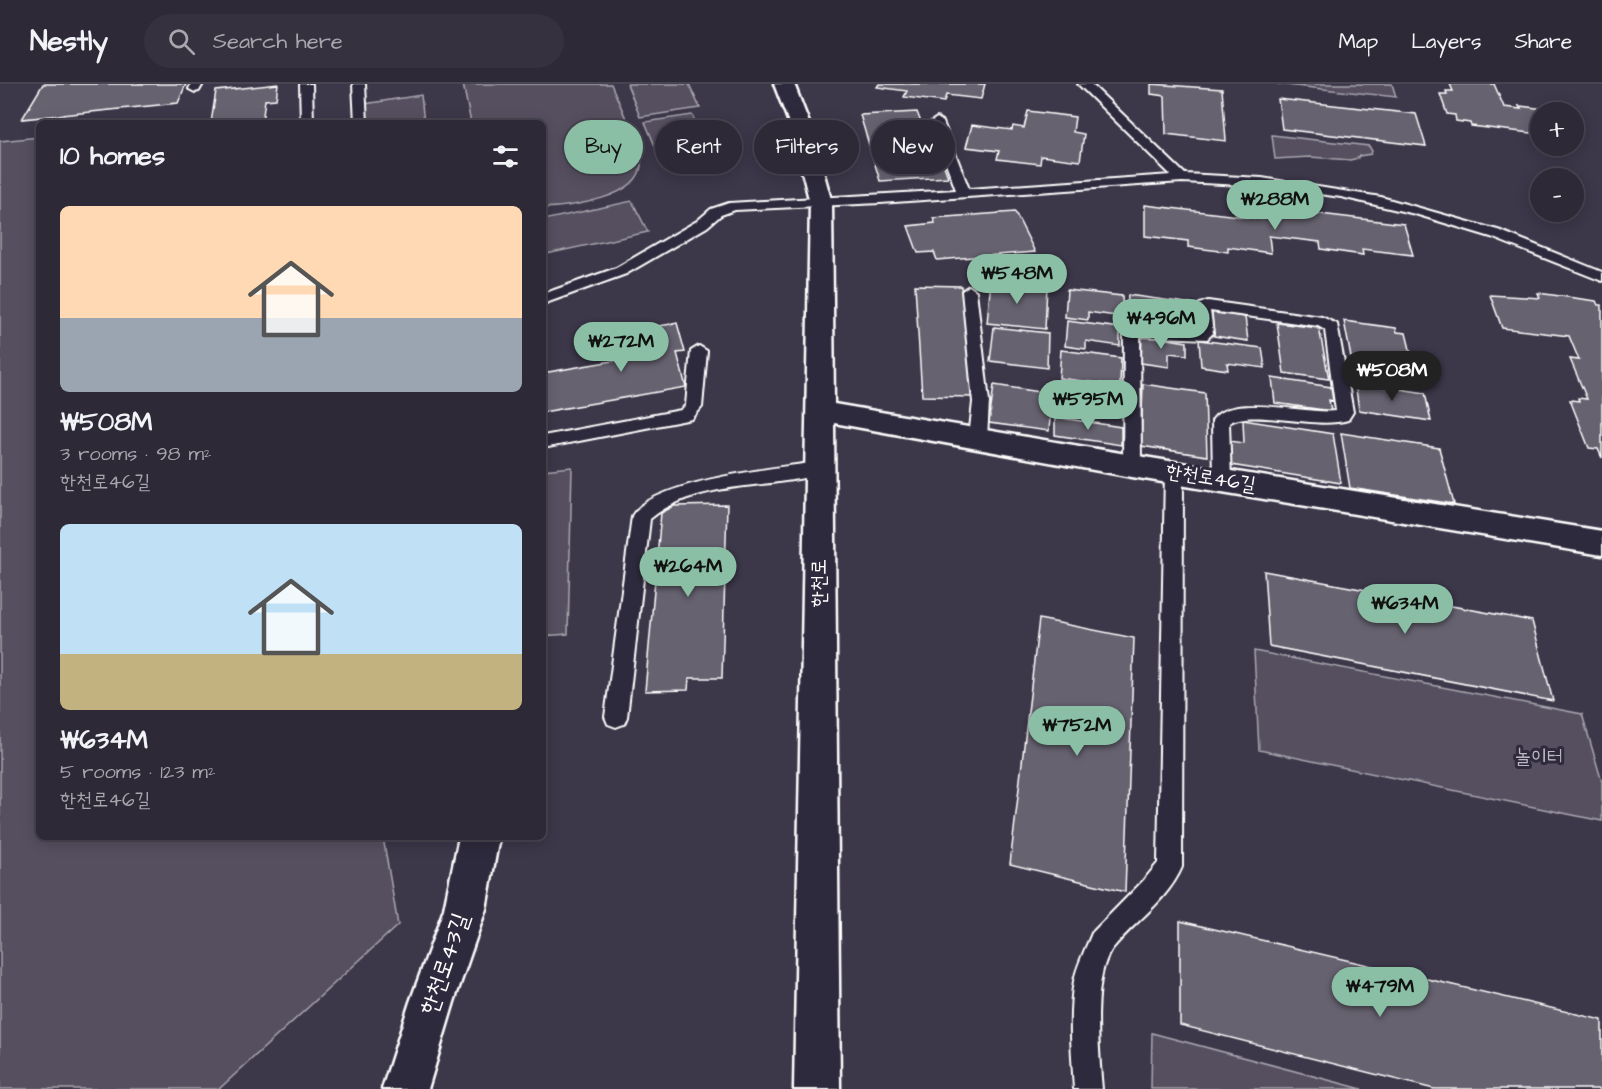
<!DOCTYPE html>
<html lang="en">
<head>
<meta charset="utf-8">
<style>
  body { margin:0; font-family:"Architects Daughter","Poor Story",sans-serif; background:#35313f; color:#f1f3f6; height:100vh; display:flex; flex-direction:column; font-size:22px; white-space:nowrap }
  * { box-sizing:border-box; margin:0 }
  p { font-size:20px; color:#a7a6ad }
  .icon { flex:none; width:33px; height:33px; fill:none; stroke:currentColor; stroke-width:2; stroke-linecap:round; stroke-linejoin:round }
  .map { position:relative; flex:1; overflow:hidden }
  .sheet { position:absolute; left:36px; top:36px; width:510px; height:720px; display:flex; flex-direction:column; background:#2d2937; border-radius:9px; box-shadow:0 3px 15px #0003,0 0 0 2px #484552 }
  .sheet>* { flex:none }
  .banner { position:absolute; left:564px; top:36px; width:570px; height:54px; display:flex; gap:12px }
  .controls { position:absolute; left:1530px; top:18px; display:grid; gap:12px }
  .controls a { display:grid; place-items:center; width:54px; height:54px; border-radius:50%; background:#2d2937; box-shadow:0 3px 15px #0003,0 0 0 2px #484552; font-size:30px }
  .price { position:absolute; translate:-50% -51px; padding:0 14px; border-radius:21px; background:#8abfa5; color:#111; font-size:20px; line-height:39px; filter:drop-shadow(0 2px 3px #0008) }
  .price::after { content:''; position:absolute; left:50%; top:36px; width:18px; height:14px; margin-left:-9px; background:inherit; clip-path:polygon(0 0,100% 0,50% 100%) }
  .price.current { background:#222; color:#fff }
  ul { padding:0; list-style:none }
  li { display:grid; align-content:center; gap:12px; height:318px; padding:0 24px }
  li span { display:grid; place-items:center; height:186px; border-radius:9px; color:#555 }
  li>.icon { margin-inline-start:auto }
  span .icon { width:108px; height:108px; fill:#fffc; stroke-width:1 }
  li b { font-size:26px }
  h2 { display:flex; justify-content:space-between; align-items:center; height:72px; padding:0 24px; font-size:26px }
  .chip { padding:0 21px; border-radius:27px; background:#2d2937; box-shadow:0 3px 15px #0003,0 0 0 2px #484552; font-size:21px; line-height:54px }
  .chip.current { background:#8abfa5; color:#111 }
  header { display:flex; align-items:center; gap:36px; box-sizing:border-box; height:84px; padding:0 30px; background:#2d2937; border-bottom:2px solid #484552 }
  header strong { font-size:28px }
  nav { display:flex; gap:33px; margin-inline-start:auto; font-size:21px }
  .search { width:420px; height:54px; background:#35313f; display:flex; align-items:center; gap:15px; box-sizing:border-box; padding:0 21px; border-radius:33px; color:#a7a6ad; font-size:22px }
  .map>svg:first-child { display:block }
  .green { fill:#555060; stroke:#aaa8b0; stroke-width:1.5 }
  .building { fill:#666270; stroke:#fff; stroke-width:1.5 }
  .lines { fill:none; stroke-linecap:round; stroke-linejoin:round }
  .lane-casing { stroke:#fff; stroke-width:4 }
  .street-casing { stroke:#fff; stroke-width:5 }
  .secondary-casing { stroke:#fff; stroke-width:5 }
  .lane { fill:#2f2a3d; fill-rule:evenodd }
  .street { fill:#2f2a3d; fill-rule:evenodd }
  .secondary { fill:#2f2a3d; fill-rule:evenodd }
  .labels { text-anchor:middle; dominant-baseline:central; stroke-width:6; stroke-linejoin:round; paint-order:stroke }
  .street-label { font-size:20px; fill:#fff; stroke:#2f2a3d }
  .park-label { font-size:20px; fill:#bbb9bf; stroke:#2f2a3d }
  .near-street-label { font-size:24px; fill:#fff; stroke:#2f2a3d }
</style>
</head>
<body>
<header>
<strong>Nestly</strong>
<div class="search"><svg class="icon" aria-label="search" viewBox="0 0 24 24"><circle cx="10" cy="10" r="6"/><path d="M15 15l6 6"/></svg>Search here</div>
<nav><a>Map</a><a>Layers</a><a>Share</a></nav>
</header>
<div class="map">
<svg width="1602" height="1005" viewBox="0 0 1602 1005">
  <rect width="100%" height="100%" fill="#3c3749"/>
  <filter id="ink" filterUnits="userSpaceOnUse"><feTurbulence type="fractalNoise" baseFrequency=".0167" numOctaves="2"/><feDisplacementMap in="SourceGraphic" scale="12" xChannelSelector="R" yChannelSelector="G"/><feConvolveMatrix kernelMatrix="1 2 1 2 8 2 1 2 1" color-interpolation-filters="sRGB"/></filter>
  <g filter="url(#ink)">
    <path class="green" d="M 463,0 L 611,0 C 618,17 640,63 641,78 C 643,114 568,123 543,124 L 543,39 L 471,39 Z
      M 627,0 L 689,0 L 700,24 L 640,33 Z
      M 1277,0 L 1392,0 L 1396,13 Z
      M 421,11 L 424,39 L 367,39 L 365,20 Z
      M 692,31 L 714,75 L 664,83 L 645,38 Z
      M 1272,51 L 1369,62 L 1372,67 L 1371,70 L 1359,72 L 1358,74 L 1350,76 L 1310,73 L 1275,75 Z
      M 39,53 L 39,753 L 383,753 L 398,841 L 219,1005 L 0,1005 L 0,57 Z
      M 632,117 L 648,148 L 547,170 L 543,160 L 543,136 Z
      M 572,383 L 568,550 L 543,552 L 543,386 Z
      M 1254,567 L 1582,630 L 1602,698 L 1602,737 L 1259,666 Z
      M 1152,949 L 1362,1005 L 1151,1005 Z"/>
    <path class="building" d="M 43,0 L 186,0 L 178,19 L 22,35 Z
      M 278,0 L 276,15 L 265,16 L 262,39 L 211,39 L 216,7 Z
      M 879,0 L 985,0 L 981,15 L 946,11 L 944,18 L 904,13 L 907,7 L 877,3 Z
      M 1151,0 L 1222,5 L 1226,57 L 1166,50 L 1165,12 L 1151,10 Z
      M 1450,0 L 1494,0 L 1504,23 L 1521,25 L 1519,22 L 1554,26 L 1555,28 L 1540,28 L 1540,50 L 1471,42 L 1470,39 L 1456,37 L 1455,31 L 1447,30 L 1440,10 L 1447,10 L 1446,7 L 1453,7 Z
      M 1278,15 L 1416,30 L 1426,62 L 1282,45 Z
      M 1028,27 L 1075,33 L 1073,48 L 1084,50 L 1080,77 L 1041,72 L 1040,80 L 997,75 L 999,67 L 966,63 L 972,41 L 1012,46 L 1013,42 L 1024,44 Z
      M 917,28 L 933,69 L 939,68 L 948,93 L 880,97 L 860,31 Z
      M 1145,121 L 1263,135 L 1261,123 L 1404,140 L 1413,171 L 1362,165 L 1363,171 L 1321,165 L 1320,158 L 1269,152 L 1271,169 L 1228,163 L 1228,168 L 1188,163 L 1188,157 L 1145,152 Z
      M 1015,128 L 1035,168 L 937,176 L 934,168 L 918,169 L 908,142 L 935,139 L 933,134 Z
      M 991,196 L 1047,202 L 1045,245 L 987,239 Z
      M 915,201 L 961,202 L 973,313 L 922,312 Z
      M 1067,206 L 1122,212 L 1123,233 L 1088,228 L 1088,236 L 1065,233 Z
      M 1538,209 L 1596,217 L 1598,221 L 1602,221 L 1602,374 L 1598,365 L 1589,364 L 1570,316 L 1579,317 L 1578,314 L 1587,315 L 1570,275 L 1579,276 L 1569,252 L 1502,244 L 1490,211 L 1540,214 Z
      M 1128,211 L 1193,220 L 1194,246 L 1174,243 L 1174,239 L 1147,235 L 1147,230 L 1127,227 Z
      M 1212,228 L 1245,233 L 1248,257 L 1214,252 Z
      M 1067,237 L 1120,244 L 1120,262 L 1086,257 L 1086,265 L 1065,262 Z
      M 1344,237 L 1396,244 L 1397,248 L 1406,249 L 1419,302 L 1397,299 L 1395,290 L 1353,284 Z
      M 677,239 L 685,268 L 677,269 L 686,303 L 543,328 L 543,289 L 636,273 L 633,258 L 643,257 L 640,245 Z
      M 1277,239 L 1319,244 L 1329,295 L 1284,289 Z
      M 994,243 L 1048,249 L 1047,284 L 990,277 Z
      M 1142,251 L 1187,258 L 1187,271 L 1169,269 L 1169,283 L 1141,279 Z
      M 1199,256 L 1262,264 L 1265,284 L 1227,279 L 1228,286 L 1201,282 Z
      M 1061,266 L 1121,274 L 1120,302 L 1059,294 Z
      M 1272,294 L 1331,303 L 1333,317 L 1329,316 L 1331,327 L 1275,319 Z
      M 1355,298 L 1425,309 L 1431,337 L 1359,326 Z
      M 1064,299 L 1123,307 L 1123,326 L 1112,324 L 1112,331 L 1096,328 L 1096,335 L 1062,330 Z
      M 1143,300 L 1205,309 L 1207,372 L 1141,362 Z
      M 994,301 L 1052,310 L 1049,347 L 989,339 Z
      M 1055,333 L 1121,343 L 1121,361 L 1055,351 Z
      M 1243,336 L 1333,350 L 1341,399 L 1231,381 L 1230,357 L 1244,359 Z
      M 1341,349 L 1439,364 L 1454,420 L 1350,404 Z
      M 727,421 L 722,594 L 689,594 L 688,606 L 645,607 L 661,429 L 674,422 Z
      M 1264,487 L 1532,537 L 1553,617 L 1269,562 Z
      M 1039,535 L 1134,554 L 1125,808 L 1010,780 Z
      M 1180,837 L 1602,936 L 1602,1005 L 1434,1005 L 1180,941 Z"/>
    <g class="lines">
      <g class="lane-casing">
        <path id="lane" d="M 191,0 L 203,0 L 199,7 L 195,8 L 189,5 Z
          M 300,0 L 312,0 L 313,39 L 301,39 Z
          M 353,0 L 365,0 L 367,39 L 355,39 Z
          M 1078,0 L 1091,0 L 1185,90 L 1262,94 L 1381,113 L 1501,147 L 1602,188 L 1602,197 L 1491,153 L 1415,130 L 1341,113 L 1262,102 L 1182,98 L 880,119 L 735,126 L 721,131 L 707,143 L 626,190 L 543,220 L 543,210 L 616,184 L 697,137 L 711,125 L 729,119 L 956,106 L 931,38 L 937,34 L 943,38 L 969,105 L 1171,91 Z
          M 969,202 L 976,207 L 989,318 L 987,354 L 984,358 L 972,358 L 969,354 L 973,318 L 962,207 Z
          M 1208,217 L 1322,233 L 1337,240 L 1353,328 L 1348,336 C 1315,346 1251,324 1229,339 L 1231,396 L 1228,401 L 1222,403 L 1216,401 L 1213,396 L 1212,337 C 1228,308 1307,331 1336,327 L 1325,246 L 1318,242 L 1210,227 L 1213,249 L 1207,255 L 1140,252 L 1141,382 L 1138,387 L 1132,388 L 1126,387 L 1123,382 L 1124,249 L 1127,245 L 1147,241 L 1197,246 C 1195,229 1189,222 1208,217 Z
          M 699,262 L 707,267 L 702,323 L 692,335 L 543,364 L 543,352 L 681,326 L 686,321 L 691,267 Z
          M 819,378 L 825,379 L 828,384 L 825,389 C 769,406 698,395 650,435 L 627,633 L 624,640 L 616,643 L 608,640 L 605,633 L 632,432 C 651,397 780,383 819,378 Z
          M 1174,382 L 1180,383 L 1183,388 L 1182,783 C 1168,816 1135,837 1113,864 C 1091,890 1099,971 1102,1005 L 1074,1005 C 1072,972 1068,929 1074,897 C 1077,881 1086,864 1092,849 L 1144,796 L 1158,779 L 1165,388 L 1168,383 Z"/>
      </g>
      <g class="street-casing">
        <path id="street" d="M 459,753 L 499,753 L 486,825 L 454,918 L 428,1005 L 382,1005 L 410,918 L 444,825 Z"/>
      </g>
      <g class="secondary-casing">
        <path id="secondary" d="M 774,0 L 794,0 L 811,44 L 832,119 L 834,320 L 1132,371 L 1602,447 L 1602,471 L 1132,393 L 834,339 L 840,1005 L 794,1005 L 810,119 L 791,44 Z"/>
      </g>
      <use href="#lane" class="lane"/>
      <use href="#street" class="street"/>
      <use href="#secondary" class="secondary"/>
    </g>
  </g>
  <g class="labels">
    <g class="street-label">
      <text transform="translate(1211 394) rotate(9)">한천로46길</text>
      <text transform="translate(819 499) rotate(-90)">한천로</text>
    </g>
    <g class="park-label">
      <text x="1539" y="673">놀이터</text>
    </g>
    <g class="near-street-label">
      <text transform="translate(445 880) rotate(-71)">한천로43길</text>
    </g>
  </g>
</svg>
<div class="controls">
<a>+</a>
<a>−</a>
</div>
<b class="price" style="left:1275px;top:147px">₩288M</b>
<b class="price" style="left:1017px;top:221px">₩548M</b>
<b class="price" style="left:1161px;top:266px">₩496M</b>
<b class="price" style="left:621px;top:289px">₩272M</b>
<b class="price current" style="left:1392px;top:318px">₩508M</b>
<b class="price" style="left:1088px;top:347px">₩595M</b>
<b class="price" style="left:688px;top:514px">₩264M</b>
<b class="price" style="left:1405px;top:551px">₩634M</b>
<b class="price" style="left:1077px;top:673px">₩752M</b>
<b class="price" style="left:1380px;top:934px">₩479M</b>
<div class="banner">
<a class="chip current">Buy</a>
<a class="chip">Rent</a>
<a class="chip">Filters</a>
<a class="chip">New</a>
</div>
<section class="sheet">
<h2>10 homes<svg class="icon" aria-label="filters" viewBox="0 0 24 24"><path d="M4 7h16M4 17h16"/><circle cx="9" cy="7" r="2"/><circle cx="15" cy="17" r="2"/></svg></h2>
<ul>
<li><span style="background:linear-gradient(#ffd9b3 60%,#9aa5b1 0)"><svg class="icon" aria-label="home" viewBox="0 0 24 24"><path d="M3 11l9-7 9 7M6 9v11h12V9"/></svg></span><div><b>₩508M</b><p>3 rooms · 98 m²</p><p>한천로46길</p></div></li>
<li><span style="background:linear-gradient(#bfe0f5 70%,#c2b280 0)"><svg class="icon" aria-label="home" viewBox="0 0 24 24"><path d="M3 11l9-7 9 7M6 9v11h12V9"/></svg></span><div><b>₩634M</b><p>5 rooms · 123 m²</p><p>한천로46길</p></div></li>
</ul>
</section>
</div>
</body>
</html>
